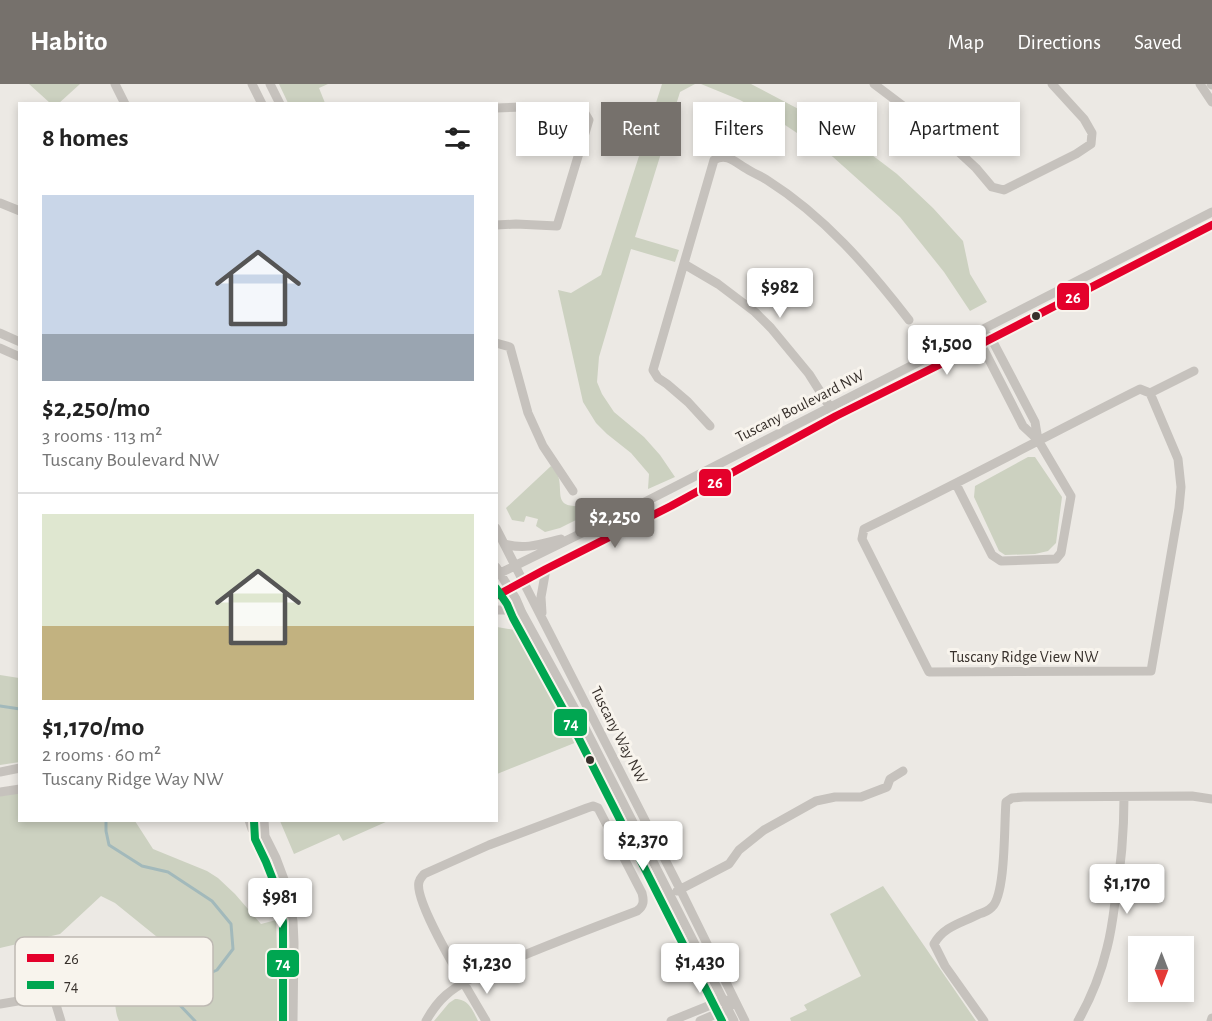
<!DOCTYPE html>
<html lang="en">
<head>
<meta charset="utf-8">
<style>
  body { margin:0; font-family:"Alegreya Sans",sans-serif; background:#f2f2f2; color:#222; height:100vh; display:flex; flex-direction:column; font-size:22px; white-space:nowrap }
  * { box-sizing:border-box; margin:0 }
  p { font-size:20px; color:#767676 }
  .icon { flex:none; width:33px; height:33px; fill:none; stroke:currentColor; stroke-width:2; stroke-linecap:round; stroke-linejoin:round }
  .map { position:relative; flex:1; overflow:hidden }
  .drawer { position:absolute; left:18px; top:18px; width:480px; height:720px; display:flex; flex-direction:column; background:#fff; border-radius:0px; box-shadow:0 3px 9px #0003 }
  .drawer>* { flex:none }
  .top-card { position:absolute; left:516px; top:18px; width:570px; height:54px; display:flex; gap:12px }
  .needle { width:39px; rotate:180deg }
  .fabs { position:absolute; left:1128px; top:852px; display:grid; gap:12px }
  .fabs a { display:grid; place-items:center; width:66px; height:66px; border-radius:0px; background:#fff; box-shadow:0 3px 9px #0003; font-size:30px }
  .price { position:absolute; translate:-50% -51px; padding:0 14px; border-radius:6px; background:#fff; color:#222; font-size:20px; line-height:39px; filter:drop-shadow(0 2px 3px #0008) }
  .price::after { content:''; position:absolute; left:50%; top:36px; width:18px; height:14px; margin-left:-9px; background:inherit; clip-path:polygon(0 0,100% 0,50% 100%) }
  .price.active { background:#76716c; color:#fff }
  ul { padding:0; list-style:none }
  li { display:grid; align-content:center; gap:12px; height:318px; padding:0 24px }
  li+li { border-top:2px solid #e0e0e0 }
  li span { display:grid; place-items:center; height:186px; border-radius:0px; color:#555 }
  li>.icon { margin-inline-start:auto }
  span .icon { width:108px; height:108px; fill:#fffc; stroke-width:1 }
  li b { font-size:26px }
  h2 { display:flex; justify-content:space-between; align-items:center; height:72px; padding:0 24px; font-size:26px }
  .chip { padding:0 21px; border-radius:0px; background:#fff; box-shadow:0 3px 9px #0003; font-size:21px; line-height:54px }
  .chip.active { background:#76716c; color:#fff }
  header { display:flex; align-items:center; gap:36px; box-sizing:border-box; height:84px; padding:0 30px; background:#76716c; color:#fff }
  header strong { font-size:28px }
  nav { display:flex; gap:33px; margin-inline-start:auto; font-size:21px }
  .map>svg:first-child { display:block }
  .green { fill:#ccd1c0 }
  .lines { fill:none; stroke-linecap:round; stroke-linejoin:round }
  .stream { stroke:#a2b9bb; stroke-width:3 }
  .minor { stroke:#c6c2bd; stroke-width:9 }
  .bus-1-casing { stroke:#f8f4ed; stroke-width:12 }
  .bus-2-casing { stroke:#f8f4ed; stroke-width:12 }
  .bus-1 { stroke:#e4002b; stroke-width:8 }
  .bus-2 { stroke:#00a651; stroke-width:8 }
  .bus-dot { fill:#37302b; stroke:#f8f4ed; stroke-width:2 }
  .labels { text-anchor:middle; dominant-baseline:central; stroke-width:6; stroke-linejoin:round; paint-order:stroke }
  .street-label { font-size:16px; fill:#37302b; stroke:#f8f4ed }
  .key { fill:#f8f4ed; stroke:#beb9b3; stroke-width:1.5 }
  .key-label { font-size:16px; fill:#37302b }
  .line-badge { stroke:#f8f4ed; stroke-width:2 }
  .badge-label { font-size:16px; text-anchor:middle; font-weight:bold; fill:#fff }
</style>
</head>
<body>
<header>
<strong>Habito</strong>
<nav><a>Map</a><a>Directions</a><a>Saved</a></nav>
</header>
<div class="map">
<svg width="1212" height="937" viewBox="0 0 1212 937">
  <rect width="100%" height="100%" fill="#ece9e4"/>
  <path class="green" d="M 29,0 L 80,0 L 58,20 L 50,19 Z
    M 279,0 L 328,0 L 319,4 L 325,19 L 288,19 Z
    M 662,0 L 695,0 L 680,8 L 635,153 L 679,166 L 675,178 L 631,165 L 599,273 L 597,298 L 602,310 L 614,328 L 644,353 L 660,371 L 675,393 L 648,405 L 649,390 L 631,369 L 607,350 L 596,339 L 583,318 L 558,206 L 571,209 L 601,191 Z
    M 701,0 L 751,0 L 823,38 L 855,58 L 897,90 L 933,124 L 963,157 L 970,190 L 987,218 L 970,227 L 944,188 L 900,133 L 833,73 L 782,39 L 740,16 Z
    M 1028,373 L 1035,373 L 1062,413 L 1056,459 L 1048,467 L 1035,470 L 1005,471 L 999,467 L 974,413 L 975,402 Z
    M 551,382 C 554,386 558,390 559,395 C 562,411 555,423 580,422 L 584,432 L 560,444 L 545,448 L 536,442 L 538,435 L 526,432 L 524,438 L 512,436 L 506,424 Z
    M 497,543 L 515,546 L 577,658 L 497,690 Z
    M 0,591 L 19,594 L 20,678 L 0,681 Z
    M 19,709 L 20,736 L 135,737 L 153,765 L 207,787 L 218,794 L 235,810 L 261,840 L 276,836 L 278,904 L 277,937 L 119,937 C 115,928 115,918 115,908 C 116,897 119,895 115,884 L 162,868 L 162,857 L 115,819 L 101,812 L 60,850 L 0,864 L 0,712 Z
    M 280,737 L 388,737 L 343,757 L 339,750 L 294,770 Z
    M 883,802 L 976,937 L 791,937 L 790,934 L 807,926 L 804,921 L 861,892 L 830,830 Z
    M 455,915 C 469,915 473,927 478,937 L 434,937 L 449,919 Z"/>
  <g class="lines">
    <path class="stream" d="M 0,622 L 20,625
      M 106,736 L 106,747 L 109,761 L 142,782 L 168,788 L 212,817 L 231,840 L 233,865 L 217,886 L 195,896 L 170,899 L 175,916 L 195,937"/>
    <path class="minor" d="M 115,0 L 125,20
      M 252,0 L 262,20
      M 270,0 L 280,20
      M 874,0 L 935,46 L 976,84 L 992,103 L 1004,106 L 1076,70 L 1091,60 L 1092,49 L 1084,35 L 1052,0
      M 1200,0 L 1212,18
      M 1211,0 L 1212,1
      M 496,24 L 524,23 L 583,26 L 589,36 L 557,142 L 516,140 L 496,141
      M 0,119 L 20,127
      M 684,180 L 718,200 L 755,228 L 771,244 L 809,290 L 833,328
      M 0,249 L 20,258
      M 987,251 L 991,254 L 1035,338 L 1038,356
      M 496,259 L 510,263 L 528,329 L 543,362 L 573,407
      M 0,264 L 20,273
      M 1140,305 L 1150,309 L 1178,375 L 1181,403 L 1179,424 L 1151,587 L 929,588 L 862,455 L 864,445 C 957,400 1048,351 1140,305 Z
      M 1150,309 L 1194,287
      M 710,342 L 688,318 L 667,300 L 658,294 L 653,286 L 714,76 C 727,68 736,79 747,85 C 753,89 761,92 767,96 C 824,132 868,183 909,236
      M 956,400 L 992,471 L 1001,477 L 1056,475 L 1061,469 L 1071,412 L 1038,356 L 1023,342 L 981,260 L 981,255
      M 496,444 L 680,805 L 745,937
      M 505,460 C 525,466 541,460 561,455
      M 496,483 L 516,515 L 522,529 L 582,638 L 734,937
      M 496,491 L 637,422 L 1212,128
      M 496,512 L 546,485 L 671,422 L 836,332 L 981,260 L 1212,141
      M 496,526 L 513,526 L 522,529
      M 542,529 L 541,513 L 546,485
      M 0,688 L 20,684
      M 0,708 L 20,705
      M 249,736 L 252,745 L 265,752
      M 264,736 L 265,752 L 276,774 L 285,798 L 293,837 L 294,859 L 293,937
      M 677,807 L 729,780 L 739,766 L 764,746 L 816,717 L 835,713 L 861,713 L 887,703 L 890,695 L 903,687
      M 53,911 L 61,937
      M 0,920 L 53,911 L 100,895
      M 426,937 C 431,928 438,918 446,911 C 462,897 483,889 503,880 C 547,861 592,844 637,827 C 644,822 644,817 642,809 L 598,724 L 593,722 L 587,724 L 489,761 L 424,790 C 422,793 420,794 419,798 C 413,819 473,914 486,937
      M 671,937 L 723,916 L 726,916
      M 700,937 L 728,925 L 731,921
      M 984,937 L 945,882 L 934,860 C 944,842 962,839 979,830 C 983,829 989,826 992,823 C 1006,810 1004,739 1006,718 L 1012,714 L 1023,713 L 1192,712 L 1212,715
      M 1078,937 C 1091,914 1101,889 1107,864 C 1111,849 1113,834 1115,818 C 1121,783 1124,748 1124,713
      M 1211,937 L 1212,934"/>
    <g class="bus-1-casing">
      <path id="bus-1" d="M 496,512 L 546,485 L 671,422 L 836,332 L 981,260 L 1212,141"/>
    </g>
    <g class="bus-2-casing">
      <path id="bus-2" d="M 496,504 L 507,520 L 513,534 L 573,643 L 722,937
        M 254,737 L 255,755 L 266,778 L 275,801 L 283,838 L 283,937"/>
    </g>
    <use href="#bus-1" class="bus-1"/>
    <use href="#bus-2" class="bus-2"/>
  </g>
  <g class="bus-dot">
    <circle cx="1036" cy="232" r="5"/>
    <circle cx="590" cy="676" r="5"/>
  </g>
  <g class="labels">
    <g class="street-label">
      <text transform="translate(800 322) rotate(-27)">Tuscany Boulevard NW</text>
      <text x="1024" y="573">Tuscany Ridge View NW</text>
      <text transform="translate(619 651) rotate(63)">Tuscany Way NW</text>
    </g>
  </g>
  <rect x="15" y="853" width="198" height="69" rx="9" class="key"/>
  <rect x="27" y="870" width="27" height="8" fill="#e4002b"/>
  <rect x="27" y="897" width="27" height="8" fill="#00a651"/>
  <g class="key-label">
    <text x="64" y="880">26</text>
    <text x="64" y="907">74</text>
  </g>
  <g class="line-badge">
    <rect x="1056" y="198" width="34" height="29" rx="6" fill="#e4002b"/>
    <rect x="698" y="384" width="34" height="29" rx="6" fill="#e4002b"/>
    <rect x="553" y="624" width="35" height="29" rx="6" fill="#00a651"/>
    <rect x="266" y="865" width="34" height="29" rx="6" fill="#00a651"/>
  </g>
  <g class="badge-label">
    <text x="1073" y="219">26</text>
    <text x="715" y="404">26</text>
    <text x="571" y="645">74</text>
    <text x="283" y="885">74</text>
  </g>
</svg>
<div class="fabs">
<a><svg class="needle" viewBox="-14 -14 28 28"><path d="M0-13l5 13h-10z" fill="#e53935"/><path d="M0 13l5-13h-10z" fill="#767676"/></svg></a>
</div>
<b class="price" style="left:780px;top:235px">$982</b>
<b class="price" style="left:947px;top:292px">$1,500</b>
<b class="price active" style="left:615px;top:465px">$2,250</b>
<b class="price" style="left:643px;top:788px">$2,370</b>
<b class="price" style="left:1127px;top:831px">$1,170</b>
<b class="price" style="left:280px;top:845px">$981</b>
<b class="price" style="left:700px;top:910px">$1,430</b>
<b class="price" style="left:487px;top:911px">$1,230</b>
<div class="top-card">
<a class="chip">Buy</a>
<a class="chip active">Rent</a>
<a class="chip">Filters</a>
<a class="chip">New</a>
<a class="chip">Apartment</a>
</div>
<section class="drawer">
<h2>8 homes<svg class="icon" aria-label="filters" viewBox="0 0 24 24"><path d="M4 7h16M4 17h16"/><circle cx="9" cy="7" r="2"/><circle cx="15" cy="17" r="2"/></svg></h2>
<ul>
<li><span style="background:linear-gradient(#c9d6e8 75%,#9aa5b1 0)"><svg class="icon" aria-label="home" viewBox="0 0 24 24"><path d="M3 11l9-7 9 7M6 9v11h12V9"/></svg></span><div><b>$2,250/mo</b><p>3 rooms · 113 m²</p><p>Tuscany Boulevard NW</p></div></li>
<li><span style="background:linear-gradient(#dfe7d0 60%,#c2b280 0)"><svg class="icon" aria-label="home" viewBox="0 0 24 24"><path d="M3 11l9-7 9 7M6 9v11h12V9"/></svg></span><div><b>$1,170/mo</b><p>2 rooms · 60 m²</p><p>Tuscany Ridge Way NW</p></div></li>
</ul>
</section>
</div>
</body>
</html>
